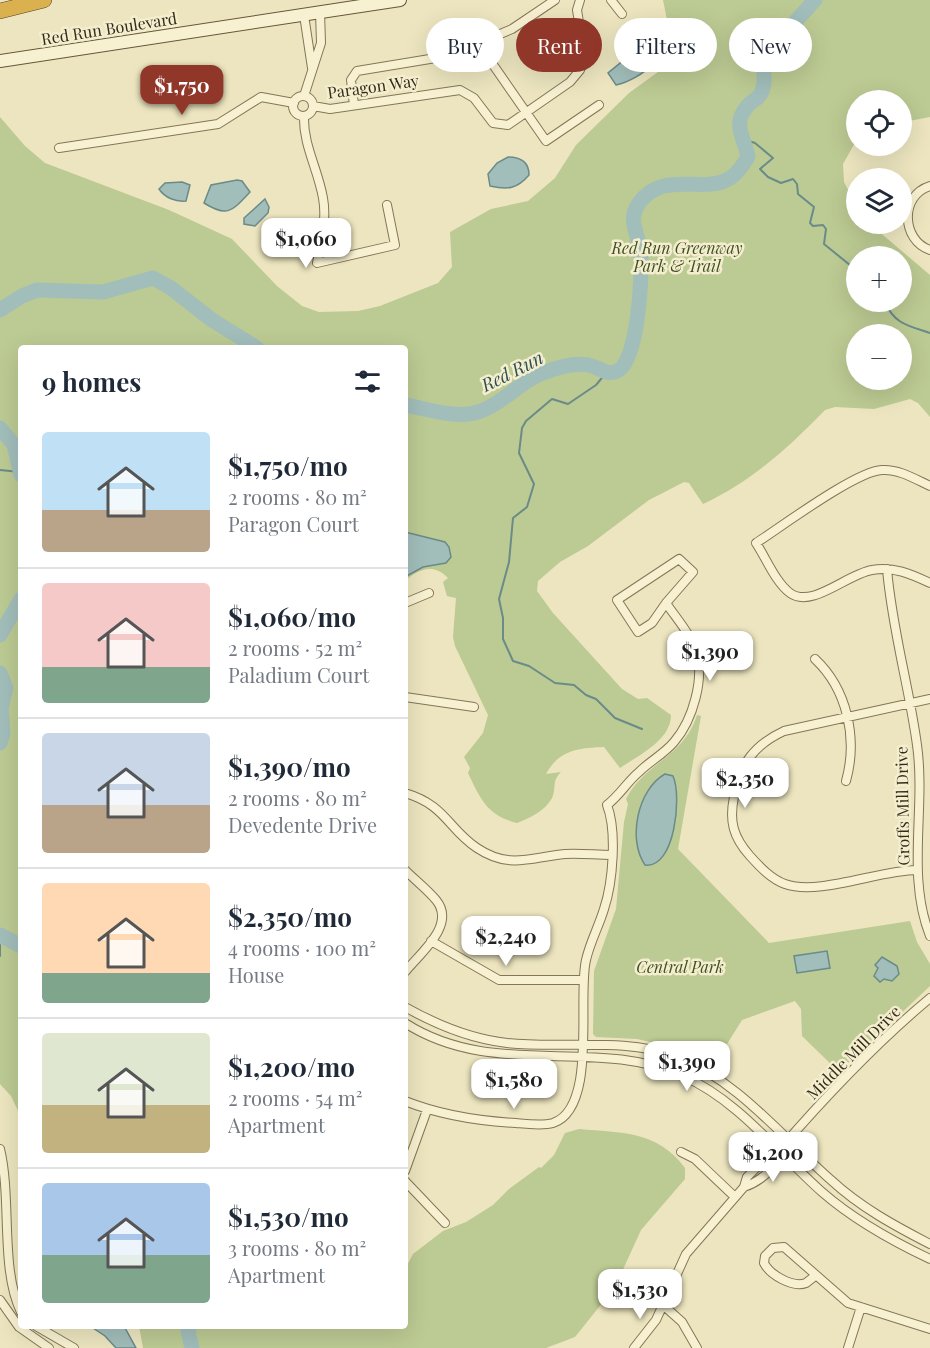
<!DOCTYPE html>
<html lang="en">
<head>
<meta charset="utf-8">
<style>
  body { margin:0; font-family:"Playfair Display",serif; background:#f2f2f3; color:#1f2937; height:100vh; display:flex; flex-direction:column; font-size:22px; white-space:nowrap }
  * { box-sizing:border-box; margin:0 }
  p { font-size:20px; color:#747a83 }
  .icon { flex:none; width:33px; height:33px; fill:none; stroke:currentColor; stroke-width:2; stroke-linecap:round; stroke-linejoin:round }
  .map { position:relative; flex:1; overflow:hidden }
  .sheet { position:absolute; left:18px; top:345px; width:390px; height:984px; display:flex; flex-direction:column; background:#fff; border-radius:6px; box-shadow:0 6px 24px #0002 }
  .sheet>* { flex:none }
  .hud { position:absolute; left:426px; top:18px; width:414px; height:54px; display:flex; gap:12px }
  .tools { position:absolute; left:846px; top:90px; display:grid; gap:12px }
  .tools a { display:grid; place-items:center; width:66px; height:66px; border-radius:50%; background:#fff; box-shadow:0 6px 24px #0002; font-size:30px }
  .price { position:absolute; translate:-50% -51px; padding:0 14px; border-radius:12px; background:#fff; color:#222; font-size:20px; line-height:39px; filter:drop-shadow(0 2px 3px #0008) }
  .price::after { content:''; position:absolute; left:50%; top:36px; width:18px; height:14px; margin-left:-9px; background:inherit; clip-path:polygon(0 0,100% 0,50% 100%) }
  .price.on { background:#91372a; color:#fff }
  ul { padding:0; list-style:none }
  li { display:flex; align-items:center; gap:18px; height:150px; padding:0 24px }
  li+li { border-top:2px solid #e0e1e3 }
  li span { display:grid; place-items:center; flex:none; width:168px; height:120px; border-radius:6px; color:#555 }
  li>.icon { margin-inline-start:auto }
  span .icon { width:72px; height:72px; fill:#fffc; stroke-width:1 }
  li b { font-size:26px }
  h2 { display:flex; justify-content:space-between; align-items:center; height:72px; padding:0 24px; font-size:26px }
  .tag { padding:0 21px; border-radius:27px; background:#fff; box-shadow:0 6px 24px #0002; font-size:21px; line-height:54px }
  .tag.on { background:#91372a; color:#fff }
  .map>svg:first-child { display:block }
  .green { fill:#bcca93; fill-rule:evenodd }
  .water { fill:#a2beba; stroke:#6a8b88; stroke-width:1.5 }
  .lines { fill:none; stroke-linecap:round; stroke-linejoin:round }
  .stream { stroke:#6a8b88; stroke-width:2 }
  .river { stroke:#a2beba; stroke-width:15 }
  .street-casing { stroke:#847658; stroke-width:10 }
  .secondary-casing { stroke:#66563b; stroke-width:14 }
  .highway-casing { stroke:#52432c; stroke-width:16 }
  .street { stroke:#f8f1d1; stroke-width:8 }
  .secondary { stroke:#f8f1d1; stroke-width:12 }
  .highway { stroke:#dbb150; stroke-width:15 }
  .labels { text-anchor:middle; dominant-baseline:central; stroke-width:5; stroke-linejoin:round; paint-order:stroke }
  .street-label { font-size:16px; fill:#342b1c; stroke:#f4eece }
  .park-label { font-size:16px; font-style:italic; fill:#3e5023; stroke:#f4eece }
  .water-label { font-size:18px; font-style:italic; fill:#2c5053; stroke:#f4eece }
</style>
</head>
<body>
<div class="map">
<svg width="930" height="1348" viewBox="0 0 930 1348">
  <rect width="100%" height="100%" fill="#ece5bf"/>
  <path class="green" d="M 663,0 L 930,0 L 930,117 L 909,121 L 902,119 L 902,100 L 856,100 L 856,141 L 843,164 L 844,182 L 856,205 L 856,224 L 870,224 L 930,275 L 930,417 L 918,403 L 910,399 L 874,409 L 835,407 L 825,410 C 787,449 752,481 703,504 L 689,483 L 684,482 L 649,500 L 588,546 L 560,562 L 538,581 L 537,591 L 553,613 L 622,689 L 638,699 L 647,698 L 671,715 C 671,740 639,755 620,768 L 604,747 C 578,748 559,750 546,774 L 561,772 C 551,782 557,787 552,798 C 545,811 530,818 517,823 C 487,815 481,800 468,773 L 470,768 L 464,757 L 483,733 L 488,715 L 455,646 L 453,637 L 456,598 L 447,596 L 443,582 L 448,578 C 433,563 419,569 405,581 L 405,348 L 21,348 L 21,1117 L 11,1096 L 0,1084 L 0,117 L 25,146 L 45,163 L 169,210 L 232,239 L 277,286 L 302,306 L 319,312 L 358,311 L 380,306 L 438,283 L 452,267 L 450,232 L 491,209 L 528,201 L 555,178 L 576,145 L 629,93 L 669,64 L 672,45 ZM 856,256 L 902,256 L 902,302 L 856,302 ZM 856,334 L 902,334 L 902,380 L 856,380 Z
    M 697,715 L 701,716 L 678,849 L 769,943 L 910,921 L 917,942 L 930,964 L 930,986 L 839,1072 L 802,1036 L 801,1009 L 795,1001 L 742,1020 L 714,1065 L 663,1045 L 637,1039 L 596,1037 L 593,1034 L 594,971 L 616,909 L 624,822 L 628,804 L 626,799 C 644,763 684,757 697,715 Z
    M 579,1129 C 621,1133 657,1130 685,1168 L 685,1179 L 641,1230 L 610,1298 L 603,1302 L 575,1337 L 546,1348 L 143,1348 L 139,1326 L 405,1326 L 405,1269 L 413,1254 L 443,1231 L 466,1222 L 493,1205 L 509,1189 L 539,1167 L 541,1168 L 554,1155 L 565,1133 Z"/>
  <path class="water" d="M 659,23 C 679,51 640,80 616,85 L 608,73 L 636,50 L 647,28 Z
    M 508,157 C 520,157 529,162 529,175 C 517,189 508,190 490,186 L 488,174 L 497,163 Z
    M 237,180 L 242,181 L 250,192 C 232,211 228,218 204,203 L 211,185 Z
    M 182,182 L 190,185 L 186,201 C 176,202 165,198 159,189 L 165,183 Z
    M 265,199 L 269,207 L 268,213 L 255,226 L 244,224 L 244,218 Z
    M 405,532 L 445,542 L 449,547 L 451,557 L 446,563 L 423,567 L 405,577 Z
    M 665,774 L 673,776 C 682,796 675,869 645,865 C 627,839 638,789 665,774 Z
    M 827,951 L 830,968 L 797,973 L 794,956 Z
    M 882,957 L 897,966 L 899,974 L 892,981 L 884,979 L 880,982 L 874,976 L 878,968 L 875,965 Z
    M 90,1326 L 124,1326 L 136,1348 L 116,1348 L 105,1336 Z"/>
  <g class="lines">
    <path class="stream" d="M 740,138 L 755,143 L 773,158 L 760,169 L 768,177 L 781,183 L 793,179 L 797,184 L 798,194 L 814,207 L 810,223 L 813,226 L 823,225 L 826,229 L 824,244 L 856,270
      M 885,302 C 894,324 909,326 930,333
      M 606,373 L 596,385 L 568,404 L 552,399 L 526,421 L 522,428 L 519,453 L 534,484 L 527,507 L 513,518 L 509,562 L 499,599 L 503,618 L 503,639 L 513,661 L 529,666 L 555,683 L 574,685 L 586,695 L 596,699 L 615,718 L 642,729
      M 0,470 L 20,472
      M 0,941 L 3,937
      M 0,945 L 0,956"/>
    <path class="river" d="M 0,310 L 22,296 L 37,290 L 103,292 L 153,278 L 171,288 L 212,320 L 257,348
      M 405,405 C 429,409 457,420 481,411 C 504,403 520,381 543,373 C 556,368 577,361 592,366 C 601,368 606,376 617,371 C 638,363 642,277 641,255 C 640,236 626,221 639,203 C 665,167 709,198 734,175 C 740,170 744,163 748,157 C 745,139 732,125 746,108 C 750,101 760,99 762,91 C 767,79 761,67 766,54 L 815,0
      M 0,428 L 14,445 L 21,475
      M 0,635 L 21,599
      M 0,673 L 6,688 L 1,708 L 3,734 L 0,743
      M 0,935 L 21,946
      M 190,1326 L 188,1331 L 192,1348"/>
    <g class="street-casing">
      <path id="street" d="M 611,0 L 622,14
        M 304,15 L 312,68
        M 478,43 L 546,141 L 599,105
        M 304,96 L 321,43 L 320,12
        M293 106a10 10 0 1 1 20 0a10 10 0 1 1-20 0Z
        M 354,105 L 351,80 L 357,71 L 448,56 L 512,29 L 555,0
        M 313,106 L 330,109 L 460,90 L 474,98 L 493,123 L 508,125 L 570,82 L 580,70 L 584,54 L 577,10 L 580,0
        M 304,116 C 303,145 318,169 323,198 C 327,220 321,241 317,263 L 395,245 L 387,205
        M 59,148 L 218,124 L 261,97 L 294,103
        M 930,186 C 900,195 901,240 930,250
        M 930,486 C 915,479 899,469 882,470 C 856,471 781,527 756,543 C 766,558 776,583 790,593 C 812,609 847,574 872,570 C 893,566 911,574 930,583
        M 887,569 C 892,629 909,686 917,745 C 926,809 906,875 930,936
        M 405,603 L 429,593
        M 815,659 C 847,689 858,738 846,781
        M 405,697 L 474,707
        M 405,793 C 446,805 448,829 477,848 C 510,870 531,857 565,854 C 580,853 596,855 611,855
        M 405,870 C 415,880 427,889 436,900 C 457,925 419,954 405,972
        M 917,870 C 879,870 819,896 785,884 C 771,879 760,867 750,856 C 733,837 729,821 734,797 C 740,764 754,745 784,731 L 930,699
        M 431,941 L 499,980 L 584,980
        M 405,1007 C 437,1025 471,1039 507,1043 C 562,1049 623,1037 675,1056 C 738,1080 782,1137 831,1180 C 860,1207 895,1226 930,1244
        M 405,1023 C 494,1080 595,1036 683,1076 C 738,1100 778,1153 822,1192 C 854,1220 892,1241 930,1259
        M 405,1101 C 440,1115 479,1121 516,1123 C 527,1124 542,1126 553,1123 C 598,1108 577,997 586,960 C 590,942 599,926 604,909 C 613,882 617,831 607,805 C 620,795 627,782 639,772 C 650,761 664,754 674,742 C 693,720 705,678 696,650 C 690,633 676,618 666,603 L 652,623 L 638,632 L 617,600 L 679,559 L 693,572 L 666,603
        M 0,1149 C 12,1199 0,1269 21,1312
        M 681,1152 L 695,1159 L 735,1197
        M 405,1171 L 427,1110
        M 405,1181 L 445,1223
        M 744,1187 C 754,1184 768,1175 773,1165 C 776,1159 775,1155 780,1149 C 826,1096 876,1043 930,998
        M 815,1276 L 806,1283 C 793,1288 770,1275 764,1263 L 765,1256 L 773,1248 L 784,1247 L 848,1303 L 930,1329
        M 0,1300 L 19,1327 L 49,1348
        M 663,1305 L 682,1322 L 697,1348
        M 36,1326 L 74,1348
        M 634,1348 L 656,1320 L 686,1254 L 744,1187 L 747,1177 L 768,1156 L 774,1155
        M 848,1348 L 861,1307"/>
    </g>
    <g class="secondary-casing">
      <path id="secondary" d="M 0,61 L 400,0"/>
    </g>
    <g class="highway-casing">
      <path id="highway" d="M 0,11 L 44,0"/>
    </g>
    <use href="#street" class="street"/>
    <use href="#secondary" class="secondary"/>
    <use href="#highway" class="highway"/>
  </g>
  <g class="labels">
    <g class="street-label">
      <text transform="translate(109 28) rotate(-9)">Red Run Boulevard</text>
      <text transform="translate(373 86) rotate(-8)">Paragon Way</text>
      <text transform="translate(902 806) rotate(-91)">Groffs Mill Drive</text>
      <text transform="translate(853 1052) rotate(-45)">Middle Mill Drive</text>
    </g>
    <g class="park-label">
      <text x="677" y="247">Red Run Greenway<tspan x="677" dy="18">Park &amp; Trail</tspan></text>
      <text x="680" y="966">Central Park</text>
    </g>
    <g class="water-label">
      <text transform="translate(512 371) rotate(-27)">Red Run</text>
    </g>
  </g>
</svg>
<div class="tools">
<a><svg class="icon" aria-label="locate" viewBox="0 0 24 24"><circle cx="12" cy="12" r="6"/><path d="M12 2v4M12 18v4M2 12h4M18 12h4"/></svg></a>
<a><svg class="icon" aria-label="layers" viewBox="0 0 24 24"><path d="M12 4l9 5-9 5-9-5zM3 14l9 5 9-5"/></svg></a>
<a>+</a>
<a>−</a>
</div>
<b class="price on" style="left:182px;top:116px">$1,750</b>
<b class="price" style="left:306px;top:269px">$1,060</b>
<b class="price" style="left:710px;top:682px">$1,390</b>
<b class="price" style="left:745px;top:809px">$2,350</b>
<b class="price" style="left:506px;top:967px">$2,240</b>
<b class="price" style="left:687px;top:1092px">$1,390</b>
<b class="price" style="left:514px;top:1110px">$1,580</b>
<b class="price" style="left:773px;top:1183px">$1,200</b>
<b class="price" style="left:640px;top:1320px">$1,530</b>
<div class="hud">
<a class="tag">Buy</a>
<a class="tag on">Rent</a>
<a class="tag">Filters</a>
<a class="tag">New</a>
</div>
<section class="sheet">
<h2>9 homes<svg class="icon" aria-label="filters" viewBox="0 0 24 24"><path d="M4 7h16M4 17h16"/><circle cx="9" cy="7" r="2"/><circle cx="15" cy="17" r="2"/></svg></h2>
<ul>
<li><span style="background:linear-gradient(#bfe0f5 65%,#b9a48a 0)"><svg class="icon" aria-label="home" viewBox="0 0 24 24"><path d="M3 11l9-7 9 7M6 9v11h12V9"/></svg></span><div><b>$1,750/mo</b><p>2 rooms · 80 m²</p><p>Paragon Court</p></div></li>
<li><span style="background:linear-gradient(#f6c9c9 70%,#7fa58c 0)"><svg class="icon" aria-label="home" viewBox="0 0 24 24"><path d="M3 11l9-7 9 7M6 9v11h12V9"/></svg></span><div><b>$1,060/mo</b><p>2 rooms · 52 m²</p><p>Paladium Court</p></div></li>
<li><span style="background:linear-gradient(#c9d6e8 60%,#b9a48a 0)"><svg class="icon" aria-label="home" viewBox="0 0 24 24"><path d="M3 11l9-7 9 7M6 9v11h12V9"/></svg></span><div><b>$1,390/mo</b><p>2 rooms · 80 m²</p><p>Devedente Drive</p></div></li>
<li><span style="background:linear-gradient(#ffd9b3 75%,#7fa58c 0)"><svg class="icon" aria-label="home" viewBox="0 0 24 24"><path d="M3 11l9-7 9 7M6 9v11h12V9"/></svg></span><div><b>$2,350/mo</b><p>4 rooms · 100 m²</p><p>House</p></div></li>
<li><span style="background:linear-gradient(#dfe7d0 60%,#c2b280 0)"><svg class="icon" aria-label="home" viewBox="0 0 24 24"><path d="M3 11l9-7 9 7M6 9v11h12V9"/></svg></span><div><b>$1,200/mo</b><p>2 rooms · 54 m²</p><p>Apartment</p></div></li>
<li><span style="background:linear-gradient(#a9c7e8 60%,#7fa58c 0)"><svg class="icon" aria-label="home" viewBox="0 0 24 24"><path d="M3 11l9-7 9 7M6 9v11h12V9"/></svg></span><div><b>$1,530/mo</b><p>3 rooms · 80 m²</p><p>Apartment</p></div></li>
</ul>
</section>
</div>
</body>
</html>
